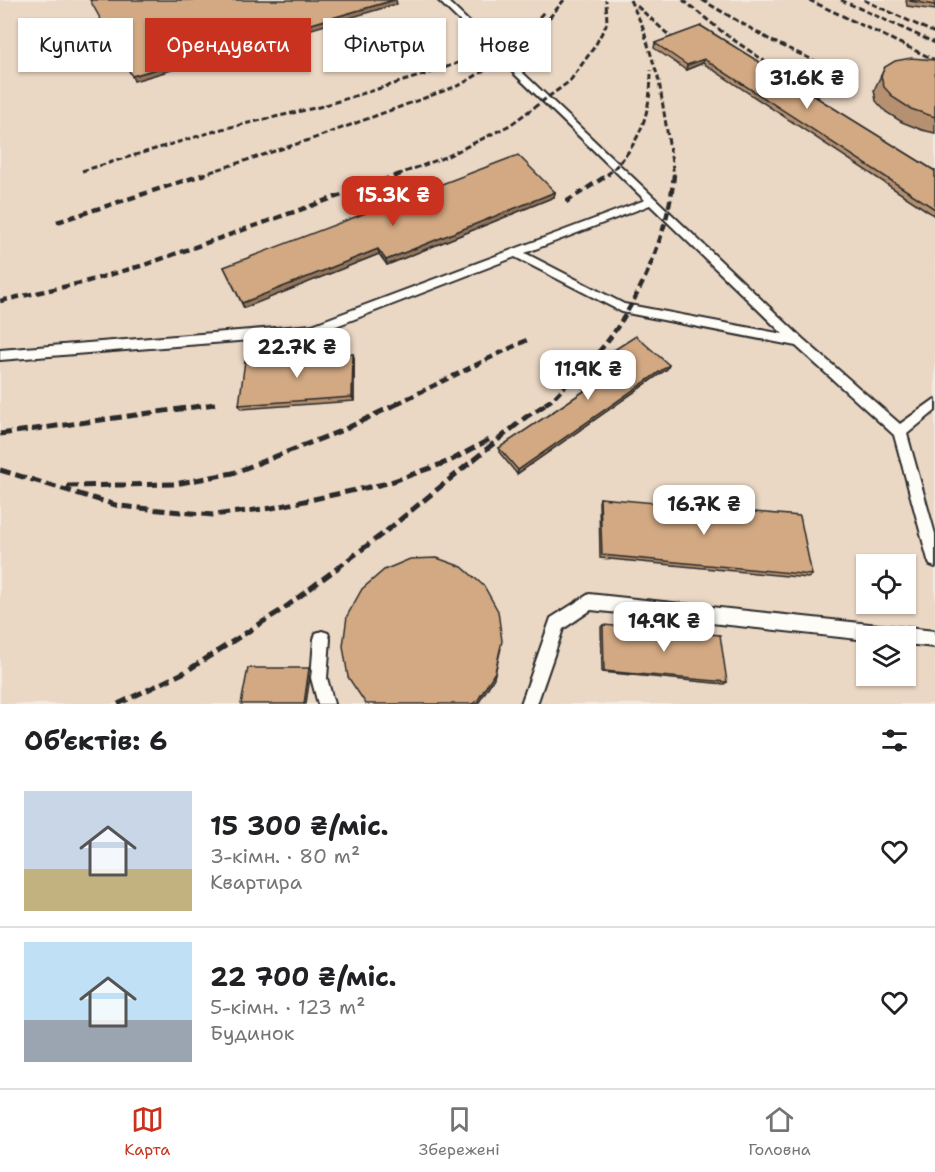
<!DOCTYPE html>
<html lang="uk">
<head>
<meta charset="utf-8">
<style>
  body { margin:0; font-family:"Shantell Sans",sans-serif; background:#f2f2f2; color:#202124; height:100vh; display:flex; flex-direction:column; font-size:22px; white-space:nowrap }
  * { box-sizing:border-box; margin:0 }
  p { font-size:20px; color:#757577 }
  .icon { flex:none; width:33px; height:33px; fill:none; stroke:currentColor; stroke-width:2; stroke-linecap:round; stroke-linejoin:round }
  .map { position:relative; height:704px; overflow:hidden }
  .sheet { display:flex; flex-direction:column; background:#fff; flex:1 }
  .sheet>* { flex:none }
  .top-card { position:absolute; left:18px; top:18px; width:600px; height:54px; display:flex; gap:12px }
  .buttons { position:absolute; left:856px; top:554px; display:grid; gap:12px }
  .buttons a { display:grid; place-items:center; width:60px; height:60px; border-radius:0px; background:#fff; box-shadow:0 2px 4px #0004; font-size:30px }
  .price { position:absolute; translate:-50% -51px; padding:0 14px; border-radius:12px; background:#fff; color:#222; font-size:20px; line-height:39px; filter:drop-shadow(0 2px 3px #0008) }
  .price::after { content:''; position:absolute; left:50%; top:36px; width:18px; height:14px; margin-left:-9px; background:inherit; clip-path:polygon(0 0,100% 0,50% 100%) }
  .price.active { background:#c8321e; color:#fff }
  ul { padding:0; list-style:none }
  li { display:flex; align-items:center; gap:18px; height:150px; padding:0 24px }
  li+li { border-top:2px solid #e0e0e0 }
  li span { display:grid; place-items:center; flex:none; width:168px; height:120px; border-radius:0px; color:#555 }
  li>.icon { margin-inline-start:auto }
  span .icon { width:72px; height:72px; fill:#fffc; stroke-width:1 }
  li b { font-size:26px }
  h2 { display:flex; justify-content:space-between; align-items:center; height:72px; padding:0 24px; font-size:26px }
  .chip { padding:0 21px; border-radius:0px; background:#fff; box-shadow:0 2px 4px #0004; font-size:21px; line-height:54px }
  .chip.active { background:#c8321e; color:#fff }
  .tabs { display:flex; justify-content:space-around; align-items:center; height:84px; border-top:2px solid #e0e0e0; background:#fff; font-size:16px; color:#757577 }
  .tabs a { display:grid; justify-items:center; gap:3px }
  .tabs .active { color:#c8321e }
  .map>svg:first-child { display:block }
  .built { fill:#ead7c4; fill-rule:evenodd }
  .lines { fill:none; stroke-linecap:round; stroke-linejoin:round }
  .service-casing { stroke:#2b2b2b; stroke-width:4 }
  .service { fill:#fdfcf7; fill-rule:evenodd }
  .rail-far2 { stroke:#2b2b2b; stroke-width:3; stroke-dasharray:6 3; stroke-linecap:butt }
  .rail-far1 { stroke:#2b2b2b; stroke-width:4.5; stroke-dasharray:8 4.5; stroke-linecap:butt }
  .rail { stroke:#2b2b2b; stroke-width:5; stroke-dasharray:11 5; stroke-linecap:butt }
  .wall { fill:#b59171; stroke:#2b2b2b; stroke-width:1.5 }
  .shaded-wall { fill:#93765c; stroke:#2b2b2b; stroke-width:1.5 }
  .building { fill:#d2a983; stroke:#2b2b2b; stroke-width:1.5 }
</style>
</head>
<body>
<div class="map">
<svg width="935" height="704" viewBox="0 0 935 704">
  <rect width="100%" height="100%" fill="#f4ebe0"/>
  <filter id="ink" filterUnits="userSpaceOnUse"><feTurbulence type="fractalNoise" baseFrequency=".0167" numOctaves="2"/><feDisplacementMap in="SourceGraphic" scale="12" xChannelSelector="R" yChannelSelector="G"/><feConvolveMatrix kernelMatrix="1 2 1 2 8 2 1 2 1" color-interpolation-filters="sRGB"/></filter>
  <g filter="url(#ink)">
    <path class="built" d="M 0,0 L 935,0 L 935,704 L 0,704 ZM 867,564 L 906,564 L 906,603 L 867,603 ZM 867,636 L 906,636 L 906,675 L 867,675 Z"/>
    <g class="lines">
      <g class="service-casing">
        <path id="service" d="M 438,0 L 446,0 L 803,339 L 900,424 L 935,399 L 935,411 L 907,434 L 935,534 L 935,567 L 930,565 L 928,560 L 894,435 L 796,346 L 622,312 L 515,257 L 313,335 L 0,360 L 0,350 L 312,325 L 645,200 ZM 650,205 L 783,334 L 624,304 L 525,253 Z
          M 589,594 L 935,631 L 935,647 L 906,644 L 906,636 L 867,636 L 867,640 L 591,610 L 563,629 L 537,704 L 521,704 L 551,618 Z
          M 322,631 L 328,633 L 330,639 L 327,678 L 334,704 L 318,704 L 311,678 L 314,639 L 316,633 Z"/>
      </g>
      <use href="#service" class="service"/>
      <path class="rail-far2" d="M 630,0 L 642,25 L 659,81 L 674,175
        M 683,0 L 725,34 L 820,99
        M 702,0 L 772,41 L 826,66
        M 809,0 L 935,60
        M 841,0 L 935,43
        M 864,0 L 935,33
        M 637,6 L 672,38
        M 82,171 L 222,129 L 319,107 L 436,71 L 498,48 L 525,32 L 544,12
        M 201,175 L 312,139 L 460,85 L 527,45 L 564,0
        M 397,175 L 448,156 L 510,125 L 570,81 L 595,46 L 607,23 L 606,0
        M 607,175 C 640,146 651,113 651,70"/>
      <path class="rail-far1" d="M 566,202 L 609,174
        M 57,222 L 205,174
        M 0,301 L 81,283 L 144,265 L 401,174
        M 396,404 L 529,339
        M 545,404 L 553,399 C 572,378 596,358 612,335 C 644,290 669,229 674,174"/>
      <path class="rail" d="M 0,434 L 215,404
        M 0,470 L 119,506 L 213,515 L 272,508 L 388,483 L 450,461 L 490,439
        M 67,486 L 175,484 L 233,473 L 343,430 L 399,403
        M 118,704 L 185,672 L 283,609 L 385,532 L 526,417 L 548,403"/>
    </g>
    <path class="wall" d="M 906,0 L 935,0 L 935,10 L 907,6 Z
      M 701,26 L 935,171 L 935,216 L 703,63 L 686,70 L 654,48 L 655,43 Z
      M 935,60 L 935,133 L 922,130 L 902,122 L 886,112 L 876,101 L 874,90 L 885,67 Z
      M 555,192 L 554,197 L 387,265 L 379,254 L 244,308 L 224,267 Z
      M 353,354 L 354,358 L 354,401 L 241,409 L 239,405 Z
      M 597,361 L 669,365 L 667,369 L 517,474 L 499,452 L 499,448 L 606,376 L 595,366 Z
      M 600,498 L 812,575 L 808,578 L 600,558 L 599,502 Z
      M 603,625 L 727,682 L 724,684 L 602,672 L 601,627 Z"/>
    <path class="shaded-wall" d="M 394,0 L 396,0 L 397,4 L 134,81 L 132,76 Z
      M 704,59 L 703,63 L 686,70 L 687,65 Z
      M 555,192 L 554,197 L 387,265 L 386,260 Z
      M 378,249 L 379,254 L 244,308 L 242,303 Z
      M 353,354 L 354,358 L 354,401 L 352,397 Z
      M 669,365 L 667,369 L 517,474 L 518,470 Z
      M 501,648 L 494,678 L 478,704 L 472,704 Z
      M 309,668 L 311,670 L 306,704 L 304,704 Z"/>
    <path class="building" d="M 90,0 L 394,0 L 132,76 Z
      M 910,0 L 935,0 L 935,5 L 910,1 Z
      M 701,26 L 935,171 L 935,209 L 704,59 L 687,65 L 655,43 Z
      M 911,58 L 935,60 L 935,117 L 911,109 L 894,98 L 884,87 L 881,76 L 885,67 L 895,61 Z
      M 518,155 L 555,192 L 386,260 L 378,249 L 242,303 L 224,267 Z
      M 636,336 L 669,365 L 518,470 L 499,448 L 610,374 L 597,361 Z
      M 353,354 L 352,397 L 239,405 L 245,361 Z
      M 600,498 L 800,516 L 812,575 L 602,555 Z
      M 437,558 L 462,567 L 484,586 L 498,611 L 502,641 L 495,672 L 478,700 L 472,704 L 366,704 L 348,677 L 343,646 L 347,616 L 362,589 L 384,570 L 410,559 Z
      M 603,625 L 720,635 L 727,682 L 604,671 Z
      M 248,668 L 309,668 L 304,704 L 241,704 Z"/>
  </g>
</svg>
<div class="buttons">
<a><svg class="icon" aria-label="locate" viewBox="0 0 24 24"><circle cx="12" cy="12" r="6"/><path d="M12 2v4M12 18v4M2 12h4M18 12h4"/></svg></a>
<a><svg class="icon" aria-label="layers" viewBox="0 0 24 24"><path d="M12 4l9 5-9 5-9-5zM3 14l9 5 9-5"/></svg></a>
</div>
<b class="price" style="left:807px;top:110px">31.6K ₴</b>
<b class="price active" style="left:393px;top:227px">15.3K ₴</b>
<b class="price" style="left:297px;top:379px">22.7K ₴</b>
<b class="price" style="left:588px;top:401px">11.9K ₴</b>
<b class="price" style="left:704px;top:536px">16.7K ₴</b>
<b class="price" style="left:664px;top:653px">14.9K ₴</b>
<div class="top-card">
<a class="chip">Купити</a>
<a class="chip active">Орендувати</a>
<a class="chip">Фільтри</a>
<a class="chip">Нове</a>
</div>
</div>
<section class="sheet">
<h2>Об’єктів: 6<svg class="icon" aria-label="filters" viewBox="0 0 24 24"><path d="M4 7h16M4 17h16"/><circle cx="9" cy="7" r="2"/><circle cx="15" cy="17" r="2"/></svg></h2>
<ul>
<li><span style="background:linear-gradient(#c9d6e8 65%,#c2b280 0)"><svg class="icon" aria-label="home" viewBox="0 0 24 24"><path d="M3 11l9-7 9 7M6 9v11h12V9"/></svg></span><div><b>15 300 ₴/міс.</b><p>3-кімн. · 80 m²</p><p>Квартира</p></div><svg class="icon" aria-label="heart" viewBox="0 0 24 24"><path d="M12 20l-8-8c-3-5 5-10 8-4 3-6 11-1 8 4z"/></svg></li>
<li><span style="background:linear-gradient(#bfe0f5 65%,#9aa5b1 0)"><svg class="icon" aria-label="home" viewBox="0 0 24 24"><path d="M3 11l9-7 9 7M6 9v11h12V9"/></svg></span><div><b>22 700 ₴/міс.</b><p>5-кімн. · 123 m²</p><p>Будинок</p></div><svg class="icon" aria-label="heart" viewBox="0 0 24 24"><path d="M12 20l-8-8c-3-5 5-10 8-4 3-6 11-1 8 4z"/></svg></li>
</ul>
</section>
<nav class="tabs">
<a class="active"><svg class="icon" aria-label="map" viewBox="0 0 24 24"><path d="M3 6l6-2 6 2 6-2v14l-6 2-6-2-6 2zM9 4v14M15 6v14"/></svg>Карта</a>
<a><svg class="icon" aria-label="saved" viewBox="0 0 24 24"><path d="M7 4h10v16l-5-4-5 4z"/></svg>Збережені</a>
<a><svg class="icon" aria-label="home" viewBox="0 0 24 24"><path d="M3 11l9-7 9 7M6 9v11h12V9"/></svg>Головна</a>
</nav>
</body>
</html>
